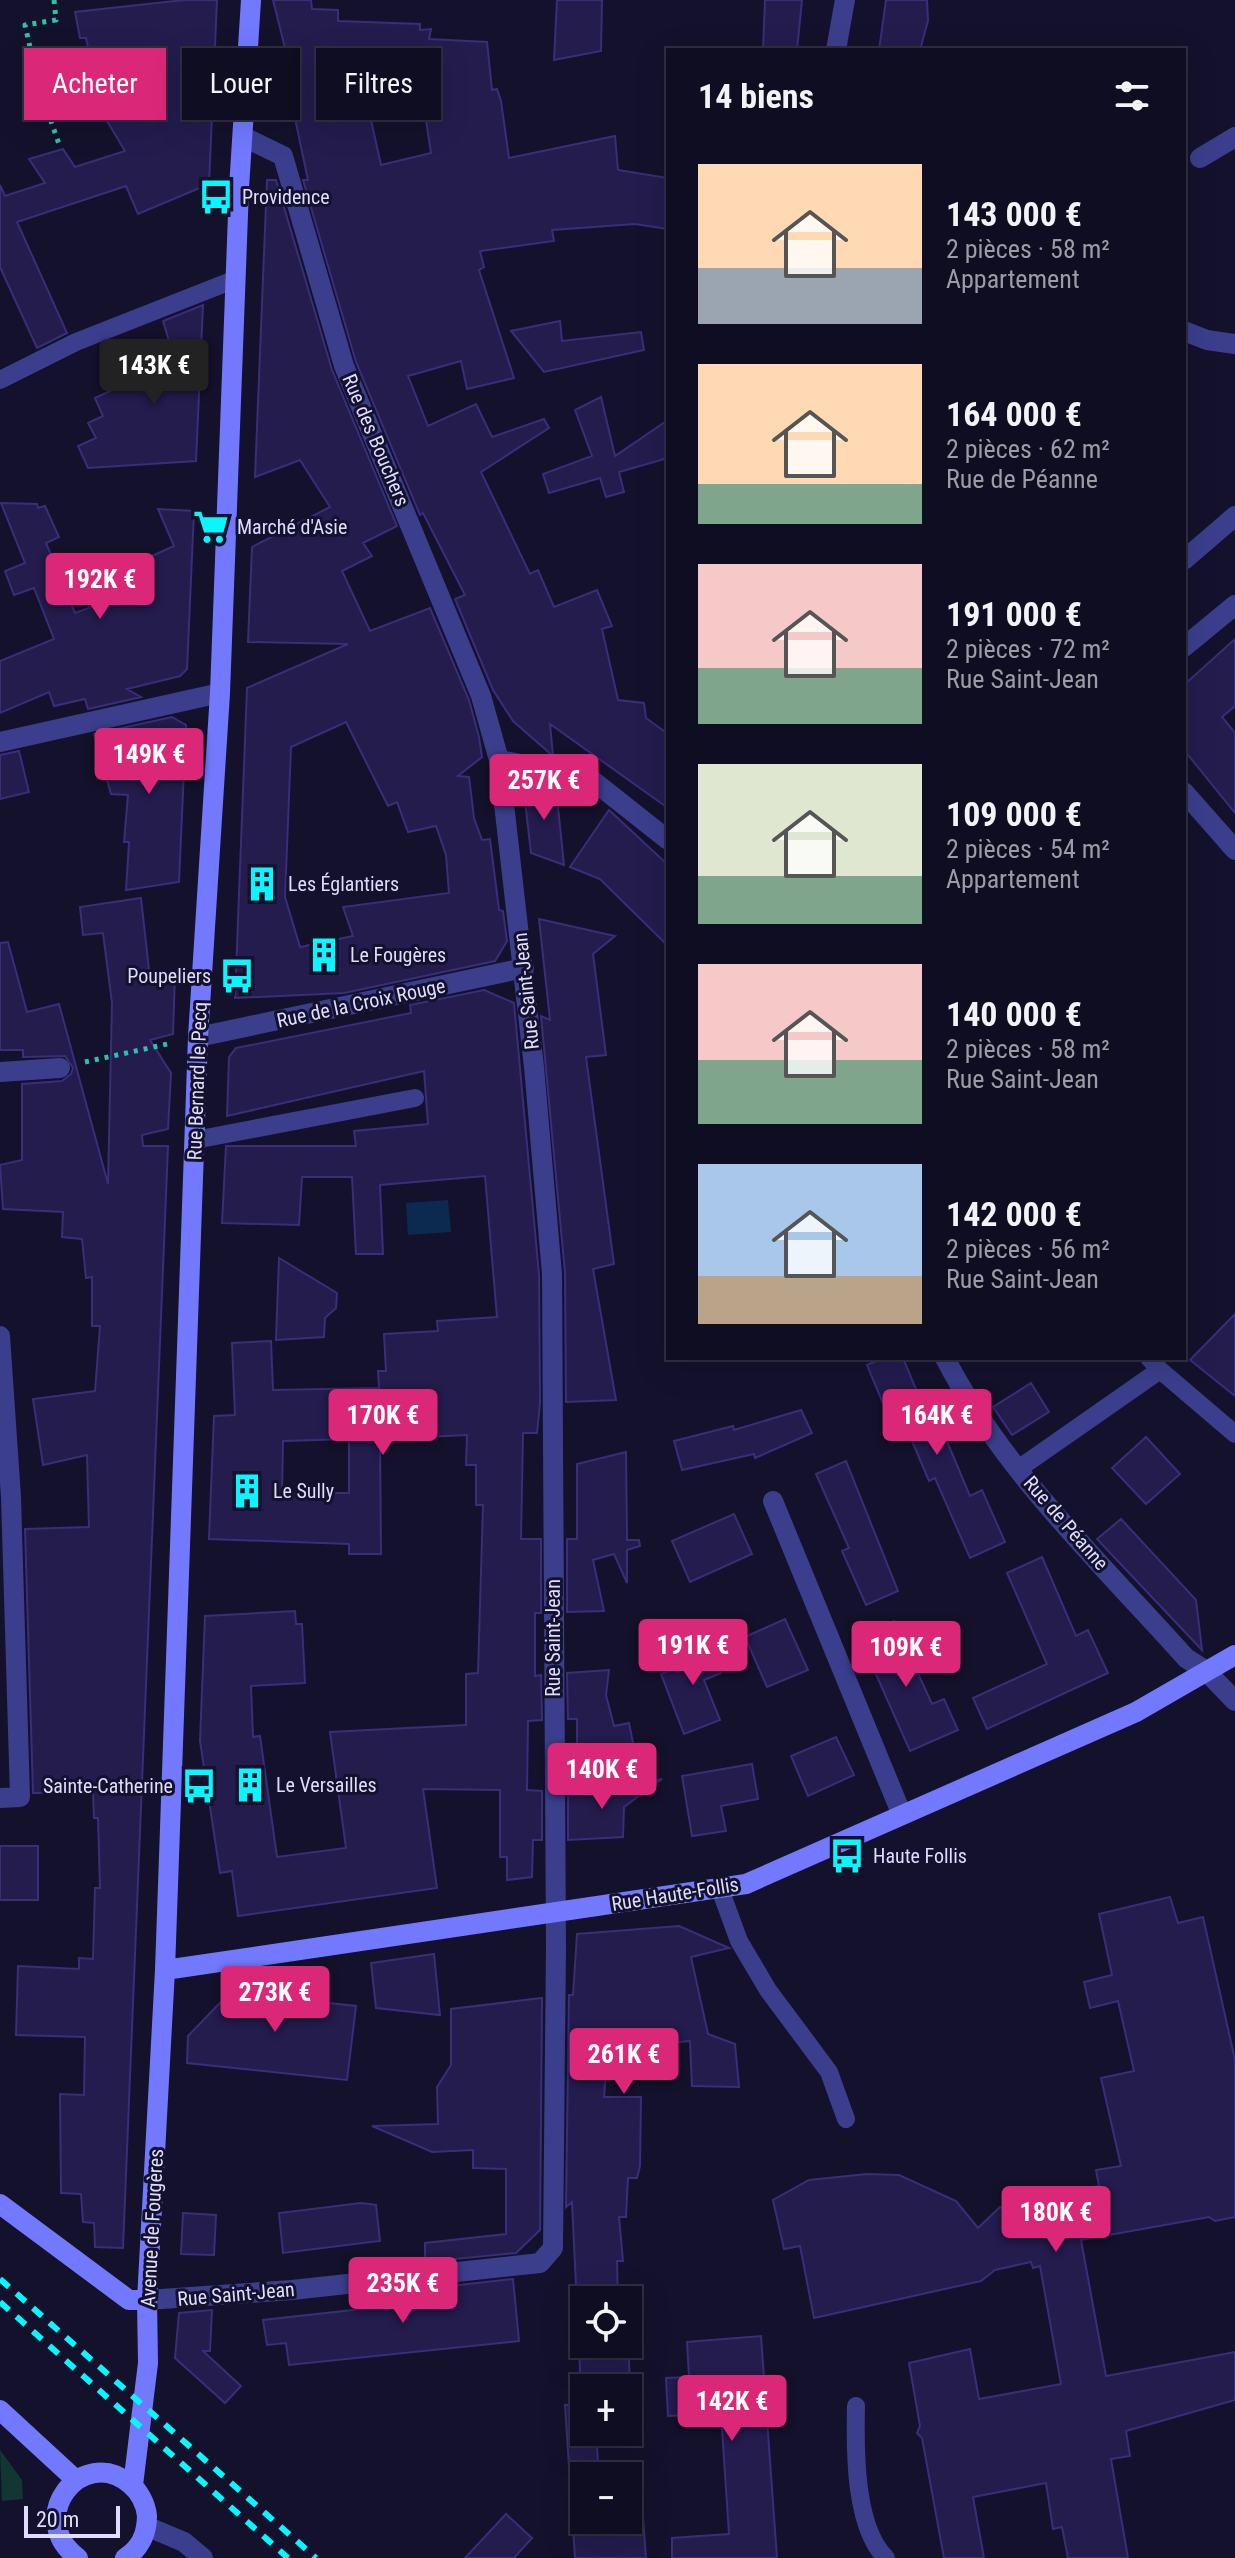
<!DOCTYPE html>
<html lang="fr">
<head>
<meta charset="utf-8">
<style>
  body { margin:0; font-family:"Roboto Condensed",sans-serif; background:#18162a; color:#f1f3f6; height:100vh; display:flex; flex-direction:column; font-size:30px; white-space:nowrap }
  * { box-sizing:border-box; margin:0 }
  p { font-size:26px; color:#9b9ca5 }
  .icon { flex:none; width:44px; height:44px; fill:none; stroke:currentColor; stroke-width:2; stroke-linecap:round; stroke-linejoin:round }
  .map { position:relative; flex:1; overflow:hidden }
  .panel { position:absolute; left:666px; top:48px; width:520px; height:1312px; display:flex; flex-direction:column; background:#0f0d21; border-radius:0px; box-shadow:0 8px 32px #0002,0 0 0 2px #2f2d3f }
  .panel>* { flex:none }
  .hud { position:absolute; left:24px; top:48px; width:522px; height:72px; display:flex; gap:16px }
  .buttons { position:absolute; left:570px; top:2286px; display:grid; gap:16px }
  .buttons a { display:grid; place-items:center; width:72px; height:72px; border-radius:0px; background:#0f0d21; box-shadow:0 8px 32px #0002,0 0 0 2px #2f2d3f; font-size:40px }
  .scale { position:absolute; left:24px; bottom:20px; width:96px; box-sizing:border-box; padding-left:8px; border:4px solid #dedcff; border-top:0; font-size:22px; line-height:28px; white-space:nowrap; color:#dedcff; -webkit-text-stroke:6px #14112c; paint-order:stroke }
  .price { position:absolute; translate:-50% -68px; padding:0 18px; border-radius:8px; background:#db2777; color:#fff; font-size:26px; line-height:52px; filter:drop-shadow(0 2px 4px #0008) }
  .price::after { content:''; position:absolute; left:50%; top:48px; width:24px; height:18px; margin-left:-12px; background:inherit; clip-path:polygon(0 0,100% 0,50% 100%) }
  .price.on { background:#222; color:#fff }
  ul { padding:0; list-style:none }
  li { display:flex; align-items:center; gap:24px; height:200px; padding:0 32px }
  li span { display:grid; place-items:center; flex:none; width:224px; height:160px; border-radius:0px; color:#555 }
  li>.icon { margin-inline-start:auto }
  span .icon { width:96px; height:96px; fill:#fffc; stroke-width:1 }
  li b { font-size:34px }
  h2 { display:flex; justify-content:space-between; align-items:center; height:96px; padding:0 32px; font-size:34px }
  .chip { padding:0 28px; border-radius:0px; background:#0f0d21; box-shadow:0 8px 32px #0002,0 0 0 2px #2f2d3f; font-size:28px; line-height:72px }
  .chip.on { background:#db2777; color:#fff }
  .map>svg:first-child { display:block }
  .green { fill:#143633 }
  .water { fill:#0c2a50 }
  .building { fill:#231c4d; stroke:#382e7a; stroke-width:2; fill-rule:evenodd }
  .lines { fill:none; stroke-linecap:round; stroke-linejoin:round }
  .path { stroke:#2ec0ae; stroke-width:5; stroke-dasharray:4 6; stroke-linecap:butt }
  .lane { stroke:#3b3e8c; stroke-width:18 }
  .street { stroke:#3b3e8c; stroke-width:20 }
  .secondary { stroke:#7379ff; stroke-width:20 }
  .rail { stroke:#08f7ff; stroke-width:6; stroke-dasharray:12 10; stroke-linecap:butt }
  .labels { text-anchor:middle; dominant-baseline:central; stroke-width:6; stroke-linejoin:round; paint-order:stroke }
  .poi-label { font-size:20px; fill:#dedcff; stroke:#14112c; text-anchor:start }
  .street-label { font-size:20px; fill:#dedcff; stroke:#14112c }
</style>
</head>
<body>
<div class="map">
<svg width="1235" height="2558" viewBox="0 0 1235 2558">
  <rect width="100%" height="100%" fill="#14112c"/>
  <path class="green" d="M 0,2450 L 22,2480 L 23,2499 L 2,2501 Z"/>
  <path class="water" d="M 448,1200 L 451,1232 L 408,1235 L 406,1203 Z"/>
  <path class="building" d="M 184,0 L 217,0 L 209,184 L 138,214 L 126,186 L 17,222 L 67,333 L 37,348 L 0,267 L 0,185 L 5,196 L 45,183 L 29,159 L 63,149 L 75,167 L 125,151 L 104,116 L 132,103 L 106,52 L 90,56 L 86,38 L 80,38 L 75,12 Z
    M 273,0 L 311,0 L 312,9 L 338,10 L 338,21 L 420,24 L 420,30 L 431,29 L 429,39 L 487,42 L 492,90 L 497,89 L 501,101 L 509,158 L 615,136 L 618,170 L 668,178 L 668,229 L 635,224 L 552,230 L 554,241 L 480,251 L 484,267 L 479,270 L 514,378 L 467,389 L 461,361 L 408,376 L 428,426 L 476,404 L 492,437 L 544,419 L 549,428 L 481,472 L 530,574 L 538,570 L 554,607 L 597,590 L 612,626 L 602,629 L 618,700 L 644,703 L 646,718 L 668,734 L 668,808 L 550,724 L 553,756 L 513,721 L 493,690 L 455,599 L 465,595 L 423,513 L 420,515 L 356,362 L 303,180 L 308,180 L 289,90 L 295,88 ZM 424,107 L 431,153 L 381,165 L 369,111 Z
    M 557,0 L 602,0 L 601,51 L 554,60 Z
    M 765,0 L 802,0 L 797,50 L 763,50 Z
    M 886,0 L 927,0 L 928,21 L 920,50 L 879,50 Z
    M 267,180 L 276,180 L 332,370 L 397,526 L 363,543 L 372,556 L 342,571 L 370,631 L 430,608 L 469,700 L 479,737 L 482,757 L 458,776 L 469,777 L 474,818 L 482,840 L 490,839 L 499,910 L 503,911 L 507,941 L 495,961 L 344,993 L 235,998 L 247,688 L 348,644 L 248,642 L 252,547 L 330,507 L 300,460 L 255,477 ZM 346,722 L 388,806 L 397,802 L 408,832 L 436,826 L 446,855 L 449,893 L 343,907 L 353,936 L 300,947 L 285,897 L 291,747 Z
    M 203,305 L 196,461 L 88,468 L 78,446 L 96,438 L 88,423 L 103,416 L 95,398 L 155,370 L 152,364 L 173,354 L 163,321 Z
    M 560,321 L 562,341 L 641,332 L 644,350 L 544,372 L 511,331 Z
    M 601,397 L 615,456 L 668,420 L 668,458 L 619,472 L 624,492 L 606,497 L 600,478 L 549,493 L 543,474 L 592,456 L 575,410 Z
    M 1,503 L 37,504 L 38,508 L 45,506 L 59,537 L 46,543 L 75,613 L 142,589 L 132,565 L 174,546 L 158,509 L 194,511 L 187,669 L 180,676 L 127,689 L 141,697 L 88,709 L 85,699 L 54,706 L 49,692 L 0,713 L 0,661 L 54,639 L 34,588 L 14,595 L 5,571 L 25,563 Z
    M 1235,639 L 1235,706 L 1222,717 L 1235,733 L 1235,813 L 1184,750 L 1184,685 Z
    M 172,717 L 186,725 L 179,882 L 126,890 L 129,842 L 124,842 L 128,795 L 111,794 L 94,734 Z
    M 19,751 L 29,792 L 0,799 L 0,755 Z
    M 523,784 L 556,788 L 564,865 L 531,853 Z
    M 609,810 L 668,865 L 668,946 L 600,879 L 570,867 Z
    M 141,898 L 150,979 L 175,973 L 173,1034 L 150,1040 L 171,1073 L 168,1129 L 142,1135 L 143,1146 L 168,1146 L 123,2248 L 95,2247 L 94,2223 L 83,2222 L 81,2194 L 61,2193 L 60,2094 L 84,2095 L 85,2037 L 16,2035 L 18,1966 L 79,1969 L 79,1958 L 93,1959 L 95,1888 L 100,1888 L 98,1818 L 94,1818 L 93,1792 L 33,1793 L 25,1529 L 89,1527 L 87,1455 L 43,1465 L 33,1399 L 95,1391 L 100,1326 L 92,1326 L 92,1277 L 86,1278 L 82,1239 L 62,1237 L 63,1212 L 3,1209 L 0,1165 L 22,1160 L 22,1084 L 62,1081 L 71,1074 L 73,1068 L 65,1056 L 23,1057 L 23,1050 L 0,1050 L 0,943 L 8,942 L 27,1012 L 59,1004 L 108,1184 L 112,1003 L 103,933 L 83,935 L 80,907 Z
    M 539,919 L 615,936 L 593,954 L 606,1055 L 586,1057 L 614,1264 L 593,1269 L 616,1400 L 566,1402 L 565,1273 L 541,1016 L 550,1020 Z
    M 484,990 L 514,1003 L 539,1275 L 540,1403 L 537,1433 L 523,1433 L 521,1539 L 541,1539 L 541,1613 L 535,1613 L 535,1676 L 541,1675 L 542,1720 L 528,1721 L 527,1790 L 542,1791 L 542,1840 L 533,1840 L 532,1877 L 507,1880 L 507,1857 L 500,1857 L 500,1790 L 423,1789 L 437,1888 L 238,1916 L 232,1871 L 220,1873 L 200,1741 L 205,1616 L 295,1611 L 296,1624 L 302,1624 L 305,1683 L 251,1686 L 253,1737 L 260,1736 L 277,1857 L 346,1848 L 330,1732 L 466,1725 L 466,1674 L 478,1673 L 483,1505 L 476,1505 L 476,1465 L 466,1465 L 467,1435 L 380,1439 L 381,1554 L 349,1554 L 349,1544 L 209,1539 L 214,1416 L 235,1415 L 232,1343 L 271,1341 L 273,1390 L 379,1388 L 378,1371 L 386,1371 L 384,1334 L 438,1331 L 437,1321 L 497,1317 L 485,1176 L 380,1185 L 383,1254 L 356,1254 L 352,1177 L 302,1177 L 299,1225 L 222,1223 L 226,1146 L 356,1146 L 354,1131 L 428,1124 L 424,1071 L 227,1116 L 229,1057 L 236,1048 L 411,1013 L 410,1005 ZM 349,1439 L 349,1493 L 282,1493 L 283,1441 Z
    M 279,1258 L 337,1293 L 336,1308 L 325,1318 L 324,1337 L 276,1340 Z
    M 1235,1314 L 1235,1396 L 1190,1360 Z
    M 883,1358 L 903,1358 L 930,1423 L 938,1420 L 970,1496 L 982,1490 L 1005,1542 L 970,1558 L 935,1478 L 929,1481 L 895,1401 L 884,1406 L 867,1365 Z
    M 1031,1383 L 1049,1412 L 1012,1435 L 993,1407 Z
    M 801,1410 L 812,1433 L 755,1458 L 754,1454 L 682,1470 L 674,1441 L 733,1426 L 734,1430 Z
    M 1146,1437 L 1180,1474 L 1146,1504 L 1112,1468 Z
    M 626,1452 L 627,1540 L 639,1540 L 640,1546 L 627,1550 L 627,1583 L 614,1554 L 593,1560 L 604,1611 L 567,1612 L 567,1539 L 577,1539 L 577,1464 Z
    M 846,1461 L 898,1591 L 866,1605 L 842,1551 L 849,1548 L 816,1474 Z
    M 734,1514 L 752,1554 L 690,1582 L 672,1541 Z
    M 1121,1519 L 1196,1600 L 1202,1650 L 1097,1539 Z
    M 1042,1557 L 1076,1636 L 1088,1630 L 1108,1673 L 987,1729 L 973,1698 L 1047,1664 L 1007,1573 Z
    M 785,1619 L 808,1670 L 767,1687 L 745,1637 Z
    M 894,1621 L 932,1704 L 944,1699 L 958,1730 L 910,1751 L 859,1636 Z
    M 708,1640 L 721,1673 L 704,1680 L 720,1720 L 684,1734 L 661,1674 L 674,1669 L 670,1657 Z
    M 609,1670 L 606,1695 L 614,1726 L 629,1723 L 635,1753 L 577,1776 L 577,1719 L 568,1719 L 567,1673 Z
    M 836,1737 L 854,1775 L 808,1796 L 791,1756 Z
    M 752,1764 L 758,1799 L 721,1806 L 726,1831 L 692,1836 L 682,1776 Z
    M 662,1779 L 624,1807 L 623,1837 L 568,1840 L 568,1796 Z
    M 0,1846 L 38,1846 L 38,1900 L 0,1900 Z
    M 1170,1897 L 1178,1923 L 1203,1917 L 1235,2060 L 1235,2217 L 1215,2221 L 1209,2217 L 1081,2240 L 1106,2376 L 1235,2352 L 1235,2400 L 1126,2431 L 1130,2456 L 1111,2459 L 1128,2558 L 1068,2558 L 1062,2527 L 1053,2529 L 1046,2483 L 973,2497 L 984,2558 L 944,2558 L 922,2438 L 917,2433 L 920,2426 L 909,2363 L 970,2349 L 979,2399 L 1061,2384 L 1040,2266 L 1033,2268 L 1031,2262 L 995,2270 L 981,2281 L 814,2318 L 800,2246 L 784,2249 L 773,2200 L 809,2180 L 867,2174 L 899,2175 L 956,2201 L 978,2228 L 1000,2207 L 1022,2217 L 1030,2198 L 1099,2186 L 1096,2170 L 1121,2166 L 1101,2078 L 1134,2071 L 1118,2001 L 1090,2008 L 1084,1982 L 1112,1975 L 1099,1914 Z
    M 679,1926 L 729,1948 L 691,1957 L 708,2034 L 735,2044 L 739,2087 L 692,2086 L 690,2041 L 608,2048 L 604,2097 L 641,2097 L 640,2166 L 637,2178 L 628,2178 L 626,2217 L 619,2217 L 623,2261 L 617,2261 L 618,2300 L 584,2300 L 584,2344 L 628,2344 L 628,2329 L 630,2390 L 584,2388 L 581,2391 L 572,2202 L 566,2207 L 569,1995 L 573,1995 L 577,1934 Z
    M 434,1954 L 440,2015 L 376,2008 L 371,1963 Z
    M 269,1978 L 273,1997 L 356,2006 L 347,2080 L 187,2063 L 188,2036 L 240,1982 Z
    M 542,1998 L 540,2230 L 516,2253 L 425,2262 L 425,2243 L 506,2234 L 506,2169 L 473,2168 L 473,2150 L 432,2152 L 372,2126 L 438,2124 L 437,2087 L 451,2065 L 451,2009 Z
    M 361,2203 L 376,2205 L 380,2241 L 283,2253 L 279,2213 Z
    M 183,2213 L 216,2215 L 214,2255 L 181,2254 Z
    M 513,2279 L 519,2341 L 289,2365 L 286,2343 L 267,2345 L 263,2320 L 407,2304 L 406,2291 Z
    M 212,2310 L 210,2351 L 203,2351 L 241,2386 L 225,2403 L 175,2358 L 179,2313 Z
    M 761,2336 L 777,2558 L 672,2558 L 672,2538 L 729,2534 L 721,2414 L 668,2416 L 666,2378 L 689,2377 L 687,2342 Z
    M 584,2404 L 584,2432 L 596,2432 L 599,2476 L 584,2476 L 584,2520 L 643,2517 L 646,2558 L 575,2558 L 565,2405 Z
    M 506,2514 L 532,2538 L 514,2558 L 465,2558 Z"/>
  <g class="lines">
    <path class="path" d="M 54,0 L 56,20 L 25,25 L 39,87 L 59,144
      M 85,1062 L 172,1043"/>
    <path class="lane" d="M 0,380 L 76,342 L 236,279
      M 195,1140 L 415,1098
      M 1160,1370 L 1235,1434
      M 1018,1469 L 1160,1370 L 1149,1358
      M 720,1889 L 739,1941 L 768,1990 L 829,2072 L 846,2119
      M 856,2406 C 855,2448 854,2527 886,2558"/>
    <path class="street" d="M 836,50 L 845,0
      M 1200,158 L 1235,137
      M 1184,331 L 1207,340 L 1235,344
      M 1184,560 L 1235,516
      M 1184,647 L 1235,605
      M 0,742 L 220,693
      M 499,760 L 587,776 L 668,840
      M 1184,792 L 1235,850
      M 198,1037 L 524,968
      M 0,1072 L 60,1068
      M 0,1336 L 11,1497 L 20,1797 L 0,1798
      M 945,1358 C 1003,1471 1102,1564 1186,1658 L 1206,1671 L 1235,1701
      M 773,1501 L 902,1815
      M 147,2300 L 292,2290 L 540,2263 L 553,2248 L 556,1947 L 552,1274 L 534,1067 L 499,760 L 481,696 L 344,366 L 283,156 L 244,137
      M 146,2526 L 184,2542 L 203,2558"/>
    <path class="secondary" d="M 165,1970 L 746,1884 L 1136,1712 L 1235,1655
      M 0,2204 L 129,2300 L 147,2300
      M 0,2410 L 76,2480
      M 133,2485 L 148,2363 L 147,2300 L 165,1970 L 198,1037 L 220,693 L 239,188 L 251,0
      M 78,2558 C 24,2518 82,2444 130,2484 C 139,2491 146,2504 147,2516 C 147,2533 140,2549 125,2558"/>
    <path class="rail" d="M 0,2279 L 316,2558
      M 0,2302 L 288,2558"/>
  </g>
  <defs>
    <g id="bus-bare" transform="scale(2.76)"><path d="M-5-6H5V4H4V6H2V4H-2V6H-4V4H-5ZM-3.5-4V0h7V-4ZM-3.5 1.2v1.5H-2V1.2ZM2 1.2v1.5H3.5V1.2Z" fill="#08f7ff" stroke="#14112c" stroke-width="2.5" paint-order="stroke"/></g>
    <g id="supermarket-bare" transform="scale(2.76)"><path d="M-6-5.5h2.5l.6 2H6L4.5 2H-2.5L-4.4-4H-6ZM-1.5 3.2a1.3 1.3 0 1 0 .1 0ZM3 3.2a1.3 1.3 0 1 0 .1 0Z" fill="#08f7ff" stroke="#14112c" stroke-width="2.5" paint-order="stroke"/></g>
    <g id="building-bare" transform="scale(2.76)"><path d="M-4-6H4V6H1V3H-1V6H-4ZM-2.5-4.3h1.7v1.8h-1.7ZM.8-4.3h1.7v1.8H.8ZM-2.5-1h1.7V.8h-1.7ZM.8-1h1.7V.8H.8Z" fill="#08f7ff" stroke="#14112c" stroke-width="2.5" paint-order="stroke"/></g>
  </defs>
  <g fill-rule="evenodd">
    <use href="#bus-bare" x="216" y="197"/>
    <use href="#supermarket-bare" x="211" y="527"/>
    <use href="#building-bare" x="262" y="884"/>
    <use href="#building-bare" x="324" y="955"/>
    <use href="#bus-bare" x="237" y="976"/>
    <use href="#building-bare" x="247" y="1491"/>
    <use href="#building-bare" x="250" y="1785"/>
    <use href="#bus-bare" x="199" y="1786"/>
    <use href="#bus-bare" x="847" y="1856"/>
  </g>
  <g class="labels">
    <g class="poi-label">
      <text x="242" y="197">Providence</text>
      <text x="237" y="527">Marché d'Asie</text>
      <text x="288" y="884">Les Églantiers</text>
      <text x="350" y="955">Le Fougères</text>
      <text x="211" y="976" text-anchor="end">Poupeliers</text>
      <text x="273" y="1491">Le Sully</text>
      <text x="276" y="1785">Le Versailles</text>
      <text x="173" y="1786" text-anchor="end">Sainte-Catherine</text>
      <text x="873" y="1856">Haute Follis</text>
    </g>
    <g class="street-label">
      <text transform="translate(376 440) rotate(67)">Rue des Bouchers</text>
      <text transform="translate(526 991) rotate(-96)">Rue Saint-Jean</text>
      <text transform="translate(361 1003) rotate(-12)">Rue de la Croix Rouge</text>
      <text transform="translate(197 1081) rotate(-88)">Rue Bernard le Pecq</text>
      <text transform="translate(1066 1523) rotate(49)">Rue de Péanne</text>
      <text transform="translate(553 1638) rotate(-90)">Rue Saint-Jean</text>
      <text transform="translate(675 1894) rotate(-9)">Rue Haute-Follis</text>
      <text transform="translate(152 2228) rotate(-87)">Avenue de Fougères</text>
      <text transform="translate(236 2294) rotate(-5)">Rue Saint-Jean</text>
    </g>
  </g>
</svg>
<div class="buttons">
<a><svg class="icon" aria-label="locate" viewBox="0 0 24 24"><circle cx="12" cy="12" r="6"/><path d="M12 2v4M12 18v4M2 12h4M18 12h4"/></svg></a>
<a>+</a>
<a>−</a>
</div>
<div class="scale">20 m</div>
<b class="price on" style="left:154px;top:407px">143K €</b>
<b class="price" style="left:100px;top:621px">192K €</b>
<b class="price" style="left:149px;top:796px">149K €</b>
<b class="price" style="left:544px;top:822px">257K €</b>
<b class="price" style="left:383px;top:1457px">170K €</b>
<b class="price" style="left:937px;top:1457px">164K €</b>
<b class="price" style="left:693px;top:1687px">191K €</b>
<b class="price" style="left:906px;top:1689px">109K €</b>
<b class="price" style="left:602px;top:1811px">140K €</b>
<b class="price" style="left:275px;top:2034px">273K €</b>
<b class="price" style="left:624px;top:2096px">261K €</b>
<b class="price" style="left:1056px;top:2254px">180K €</b>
<b class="price" style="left:403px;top:2325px">235K €</b>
<b class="price" style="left:732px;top:2443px">142K €</b>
<div class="hud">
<a class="chip on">Acheter</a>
<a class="chip">Louer</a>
<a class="chip">Filtres</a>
</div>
<section class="panel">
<h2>14 biens<svg class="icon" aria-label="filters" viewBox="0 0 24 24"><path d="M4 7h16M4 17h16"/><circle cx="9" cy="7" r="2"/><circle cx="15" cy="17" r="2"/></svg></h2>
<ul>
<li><span style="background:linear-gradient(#ffd9b3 65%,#9aa5b1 0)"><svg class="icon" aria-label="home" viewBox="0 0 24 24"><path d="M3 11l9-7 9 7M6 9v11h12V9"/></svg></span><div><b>143 000 €</b><p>2 pièces · 58 m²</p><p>Appartement</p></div></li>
<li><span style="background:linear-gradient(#ffd9b3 75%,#7fa58c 0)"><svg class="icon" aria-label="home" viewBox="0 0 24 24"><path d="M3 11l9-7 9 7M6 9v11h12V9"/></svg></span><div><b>164 000 €</b><p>2 pièces · 62 m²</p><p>Rue de Péanne</p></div></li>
<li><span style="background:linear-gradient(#f6c9c9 65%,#7fa58c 0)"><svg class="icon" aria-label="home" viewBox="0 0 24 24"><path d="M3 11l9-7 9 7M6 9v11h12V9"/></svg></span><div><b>191 000 €</b><p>2 pièces · 72 m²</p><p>Rue Saint-Jean</p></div></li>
<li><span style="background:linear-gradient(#dfe7d0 70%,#7fa58c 0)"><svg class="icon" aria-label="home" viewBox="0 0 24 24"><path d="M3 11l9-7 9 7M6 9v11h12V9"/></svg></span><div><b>109 000 €</b><p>2 pièces · 54 m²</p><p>Appartement</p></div></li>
<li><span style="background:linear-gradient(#f6c9c9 60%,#7fa58c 0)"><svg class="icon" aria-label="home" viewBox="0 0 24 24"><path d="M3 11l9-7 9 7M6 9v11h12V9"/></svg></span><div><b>140 000 €</b><p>2 pièces · 58 m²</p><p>Rue Saint-Jean</p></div></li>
<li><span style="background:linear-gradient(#a9c7e8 70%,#b9a48a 0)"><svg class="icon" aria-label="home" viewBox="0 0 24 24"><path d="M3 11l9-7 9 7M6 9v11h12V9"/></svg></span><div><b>142 000 €</b><p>2 pièces · 56 m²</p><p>Rue Saint-Jean</p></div></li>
</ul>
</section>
</div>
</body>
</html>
